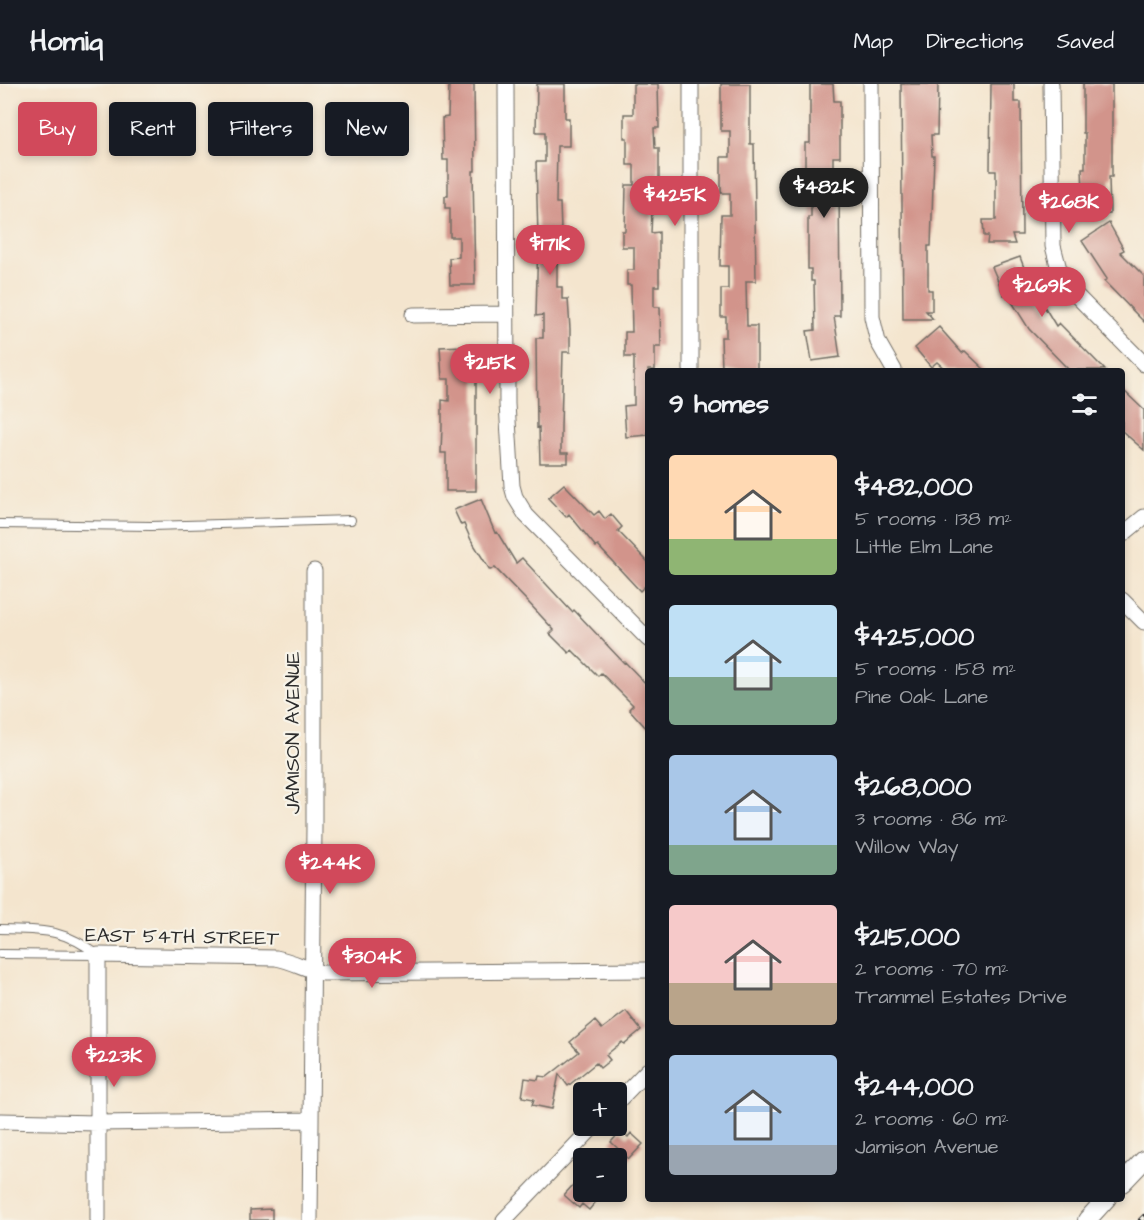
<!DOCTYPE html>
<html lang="en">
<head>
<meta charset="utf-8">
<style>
  body { margin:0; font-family:"Architects Daughter",sans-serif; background:#20242c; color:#f1f3f6; height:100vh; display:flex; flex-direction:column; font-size:22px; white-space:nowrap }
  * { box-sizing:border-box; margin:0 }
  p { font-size:20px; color:#9ea1a6 }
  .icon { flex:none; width:33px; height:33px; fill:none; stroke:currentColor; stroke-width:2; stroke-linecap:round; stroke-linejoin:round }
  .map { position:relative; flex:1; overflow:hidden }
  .details { position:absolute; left:645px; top:284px; width:480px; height:834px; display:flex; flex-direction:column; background:#171b24; border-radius:6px; box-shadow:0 3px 9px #0003 }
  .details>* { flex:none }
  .hud { position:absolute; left:18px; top:18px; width:537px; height:54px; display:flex; gap:12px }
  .tools { position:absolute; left:573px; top:998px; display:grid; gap:12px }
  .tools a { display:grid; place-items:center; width:54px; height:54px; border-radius:6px; background:#171b24; box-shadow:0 3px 9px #0003; font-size:30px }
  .price { position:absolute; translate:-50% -51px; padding:0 14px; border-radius:21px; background:#d1495b; color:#fff; font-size:20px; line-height:39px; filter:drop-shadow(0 2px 3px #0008) }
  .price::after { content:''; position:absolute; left:50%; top:36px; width:18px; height:14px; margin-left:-9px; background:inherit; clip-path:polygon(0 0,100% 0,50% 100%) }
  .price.selected { background:#222; color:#fff }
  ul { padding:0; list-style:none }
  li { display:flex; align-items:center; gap:18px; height:150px; padding:0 24px }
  li span { display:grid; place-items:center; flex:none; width:168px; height:120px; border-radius:6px; color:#555 }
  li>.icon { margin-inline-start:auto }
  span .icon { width:72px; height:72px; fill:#fffc; stroke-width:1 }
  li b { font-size:26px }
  h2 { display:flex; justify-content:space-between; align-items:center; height:72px; padding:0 24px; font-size:26px }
  .chip { padding:0 21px; border-radius:6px; background:#171b24; box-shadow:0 3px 9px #0003; font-size:21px; line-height:54px }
  .chip.selected { background:#d1495b; color:#fff }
  header { display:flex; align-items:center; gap:36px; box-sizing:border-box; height:84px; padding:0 30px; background:#171b24; border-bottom:2px solid #363941 }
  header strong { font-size:28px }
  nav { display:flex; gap:33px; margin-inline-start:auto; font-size:21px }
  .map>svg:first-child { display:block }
  .building { fill:#d2948b }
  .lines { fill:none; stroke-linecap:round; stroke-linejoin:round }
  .service-casing { stroke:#716c64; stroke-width:10 }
  .minor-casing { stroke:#716c64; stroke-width:17 }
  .tertiary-casing { stroke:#716c64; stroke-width:20 }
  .service { stroke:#fff; stroke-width:8 }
  .minor { stroke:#fff; stroke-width:15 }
  .tertiary { stroke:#fff; stroke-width:18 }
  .rail-casing { stroke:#2b2b2b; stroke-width:6 }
  .rail { stroke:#f7f3e8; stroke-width:4; stroke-dasharray:11; stroke-linecap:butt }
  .labels { text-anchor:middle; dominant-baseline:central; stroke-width:4.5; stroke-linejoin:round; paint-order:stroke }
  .street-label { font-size:20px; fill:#2b2b2b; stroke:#f7f3e8 }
</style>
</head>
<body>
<header>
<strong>Homiq</strong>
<nav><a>Map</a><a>Directions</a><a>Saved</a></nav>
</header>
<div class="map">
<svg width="1144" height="1136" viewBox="0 0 1144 1136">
  <rect width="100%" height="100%" fill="#f7f3e8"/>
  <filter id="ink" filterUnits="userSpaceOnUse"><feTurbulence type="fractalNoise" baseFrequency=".0167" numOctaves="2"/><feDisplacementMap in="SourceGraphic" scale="12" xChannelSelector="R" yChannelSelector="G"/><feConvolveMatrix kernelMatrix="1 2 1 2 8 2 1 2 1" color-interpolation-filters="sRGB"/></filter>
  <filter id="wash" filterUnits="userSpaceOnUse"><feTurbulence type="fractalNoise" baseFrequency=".008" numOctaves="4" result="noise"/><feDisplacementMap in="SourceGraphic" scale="24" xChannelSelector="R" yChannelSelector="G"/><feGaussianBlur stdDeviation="1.35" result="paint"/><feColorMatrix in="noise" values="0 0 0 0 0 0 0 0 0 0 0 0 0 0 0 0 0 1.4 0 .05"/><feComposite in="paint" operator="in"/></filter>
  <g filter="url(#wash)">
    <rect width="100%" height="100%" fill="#f4e5ce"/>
    <g id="blocks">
      <path class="building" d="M 449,0 L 474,0 L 475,87 L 473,87 L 475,201 L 450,201 L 449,174 L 459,173 L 459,153 L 450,153 L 450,124 L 445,124 L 445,112 L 448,112 L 448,76 L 443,76 L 442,34 L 448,33 Z
        M 537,0 L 565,0 L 565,34 L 569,34 L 569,62 L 557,62 L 556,119 L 560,119 L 561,147 L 557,147 L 557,203 L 562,203 L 562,215 L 568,215 L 570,245 L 570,268 L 563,268 L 561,343 L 561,369 L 568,369 L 568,379 L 540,379 L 539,343 L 537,344 L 536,254 L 543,254 L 543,231 L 536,232 L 538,153 L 536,78 L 545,78 L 545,48 L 536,48 Z
        M 633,0 L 658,0 L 659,44 L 654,44 L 655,64 L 659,64 L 659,128 L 652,128 L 651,149 L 659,148 L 659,202 L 654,202 L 654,223 L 660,223 L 661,263 L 655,263 L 655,286 L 648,286 L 648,351 L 626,353 L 624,322 L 634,321 L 634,273 L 625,273 L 625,248 L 632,248 L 631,201 L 627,201 L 627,186 L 634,186 L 634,163 L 622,163 L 622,147 L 625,147 L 626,101 L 634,101 L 634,81 L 627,81 L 627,54 L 624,54 L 624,30 L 633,30 Z
        M 721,0 L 750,0 L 750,60 L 754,60 L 756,197 L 746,197 L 747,242 L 757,242 L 757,286 L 722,286 L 721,253 L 726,253 L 726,233 L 721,233 L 721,205 L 728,205 L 728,182 L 720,182 L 721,131 L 730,131 L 730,109 L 721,109 L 721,73 L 730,73 L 730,47 L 721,47 Z
        M 810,0 L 833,0 L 834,17 L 840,17 L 840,73 L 833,73 L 833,94 L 839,94 L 840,232 L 834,232 L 840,273 L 812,277 L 807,247 L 815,246 L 814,197 L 811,197 L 811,185 L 808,185 L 808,133 L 811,133 L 811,112 L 805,113 L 805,59 L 810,59 Z
        M 901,0 L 938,0 L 937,51 L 931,51 L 932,72 L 934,72 L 931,162 L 928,162 L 928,206 L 932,206 L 932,227 L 926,227 L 933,235 L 903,235 Z
        M 991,0 L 1014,0 L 1014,18 L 1021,18 L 1022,151 L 1012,151 L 1015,160 L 987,160 L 988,152 L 984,152 L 983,136 L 996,136 L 996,87 L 990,87 Z
        M 1083,0 L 1112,0 L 1112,93 L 1109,93 L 1110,130 L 1084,131 L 1082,84 L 1085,84 L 1085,49 L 1083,49 Z
        M 1109,139 L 1124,166 L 1120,168 L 1144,192 L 1144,238 L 1104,197 L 1107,195 L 1082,157 Z
        M 1020,173 L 1035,213 L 1038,212 L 1056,242 L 1059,239 L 1105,286 L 1069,286 L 1029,245 L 1007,210 L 1004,211 L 992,183 Z
        M 939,243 L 962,269 L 965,267 L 985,286 L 946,286 L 937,278 L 931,283 L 915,264 Z
        M 464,262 L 465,280 L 476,279 L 476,407 L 446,407 L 446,369 L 441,369 L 442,342 L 442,316 L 449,317 L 449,295 L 442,295 L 440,263 Z
        M 1122,305 L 1144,326 L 1144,366 L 1122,347 Z
        M 564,400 L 594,431 L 599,427 L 605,435 L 611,430 L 622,443 L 618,447 L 648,478 L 648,499 L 640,507 L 598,462 L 596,463 L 569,430 L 566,433 L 548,414 Z
        M 481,415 L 495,449 L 497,448 L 516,479 L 522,474 L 572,528 L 574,526 L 624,579 L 625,578 L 648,602 L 648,646 L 629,625 L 633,621 L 601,589 L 598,592 L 572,566 L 569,569 L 550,550 L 554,546 L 528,518 L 495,484 L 490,486 L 471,456 L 464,440 L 461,441 L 454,426 Z
        M 626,927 L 641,946 L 624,960 L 622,958 L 606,971 L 610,976 L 600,984 L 596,979 L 568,1002 L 559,990 L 552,1025 L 532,1021 L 534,1015 L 522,1013 L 525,994 L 538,996 L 539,992 L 547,993 L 579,968 L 570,958 L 595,937 L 602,945 Z
        M 621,1047 L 628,1053 L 631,1049 L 643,1060 L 629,1075 L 611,1058 Z
        M 584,1089 L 584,1107 L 605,1107 L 589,1126 L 582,1120 L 579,1124 L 564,1111 Z
        M 272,1125 L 272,1136 L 250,1136 L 250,1126 Z"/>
    </g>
  </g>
  <g filter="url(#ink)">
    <use href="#blocks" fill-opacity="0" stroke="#716c64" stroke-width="1.5"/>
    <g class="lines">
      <g class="service-casing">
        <path id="service" d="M 0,440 L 151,442 L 351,436
          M 0,845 C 42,846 63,844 98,871
          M 0,870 L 97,871"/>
      </g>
      <g class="minor-casing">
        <path id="minor" d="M 506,0 L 507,320 L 512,402 L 515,413 L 526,431 L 648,555
          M 691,0 L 691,286
          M 871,0 L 872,233 L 878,258 L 894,286
          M 1051,0 L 1053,162 L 1059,185 L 1070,205 L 1144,280
          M 413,231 L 506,230
          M 1122,451 L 1144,433
          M 1122,516 L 1144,538
          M 616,1019 L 648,986
          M 0,1037 L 98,1039 L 311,1036
          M 98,1136 L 98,871 L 276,874 C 293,877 307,886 323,889 L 648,886
          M 310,1136 L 314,743 L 314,487
          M 504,1136 L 595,1041"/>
      </g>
      <g class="tertiary-casing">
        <path id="tertiary" d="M 1122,1099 L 1144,1076
          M 1087,1136 L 1107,1114"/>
      </g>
      <use href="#service" class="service"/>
      <use href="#minor" class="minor"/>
      <use href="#tertiary" class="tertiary"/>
      <g class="rail-casing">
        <path id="rail" d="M 1141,1136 L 1144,1133"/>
      </g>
      <use href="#rail" class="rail"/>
    </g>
  </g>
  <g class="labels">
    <g class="street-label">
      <text transform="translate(293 649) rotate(-90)">JAMISON AVENUE</text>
      <text transform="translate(182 853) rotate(1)">EAST 54TH STREET</text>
    </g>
  </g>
</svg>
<div class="tools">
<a>+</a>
<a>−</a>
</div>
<b class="price selected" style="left:824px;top:135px">$482K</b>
<b class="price" style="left:675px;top:143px">$425K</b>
<b class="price" style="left:1069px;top:150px">$268K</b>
<b class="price" style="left:550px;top:192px">$171K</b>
<b class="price" style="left:1042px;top:234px">$269K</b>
<b class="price" style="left:490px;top:311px">$215K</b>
<b class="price" style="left:330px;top:811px">$244K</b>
<b class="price" style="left:372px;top:905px">$304K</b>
<b class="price" style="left:114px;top:1004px">$223K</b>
<div class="hud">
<a class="chip selected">Buy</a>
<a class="chip">Rent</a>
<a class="chip">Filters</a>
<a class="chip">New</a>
</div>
<section class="details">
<h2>9 homes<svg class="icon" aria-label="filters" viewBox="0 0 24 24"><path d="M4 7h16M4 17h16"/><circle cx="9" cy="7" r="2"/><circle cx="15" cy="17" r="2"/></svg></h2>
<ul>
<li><span style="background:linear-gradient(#ffd9b3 70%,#8fb573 0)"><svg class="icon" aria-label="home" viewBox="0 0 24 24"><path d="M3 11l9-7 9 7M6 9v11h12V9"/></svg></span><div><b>$482,000</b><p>5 rooms · 138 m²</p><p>Little Elm Lane</p></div></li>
<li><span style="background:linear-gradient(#bfe0f5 60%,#7fa58c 0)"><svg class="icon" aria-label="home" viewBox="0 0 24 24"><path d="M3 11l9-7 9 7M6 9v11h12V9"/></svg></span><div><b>$425,000</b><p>5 rooms · 158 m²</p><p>Pine Oak Lane</p></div></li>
<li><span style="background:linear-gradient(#a9c7e8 75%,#7fa58c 0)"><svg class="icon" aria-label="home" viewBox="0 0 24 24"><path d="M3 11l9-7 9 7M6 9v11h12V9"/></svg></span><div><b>$268,000</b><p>3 rooms · 86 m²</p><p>Willow Way</p></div></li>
<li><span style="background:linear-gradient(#f6c9c9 65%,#b9a48a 0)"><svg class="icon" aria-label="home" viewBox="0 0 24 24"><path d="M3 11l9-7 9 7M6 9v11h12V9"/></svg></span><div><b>$215,000</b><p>2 rooms · 70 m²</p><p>Trammel Estates Drive</p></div></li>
<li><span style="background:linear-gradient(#a9c7e8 75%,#9aa5b1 0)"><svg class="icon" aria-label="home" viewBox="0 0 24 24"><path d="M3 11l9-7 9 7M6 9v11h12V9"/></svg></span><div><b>$244,000</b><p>2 rooms · 60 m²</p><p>Jamison Avenue</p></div></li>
</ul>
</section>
</div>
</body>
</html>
